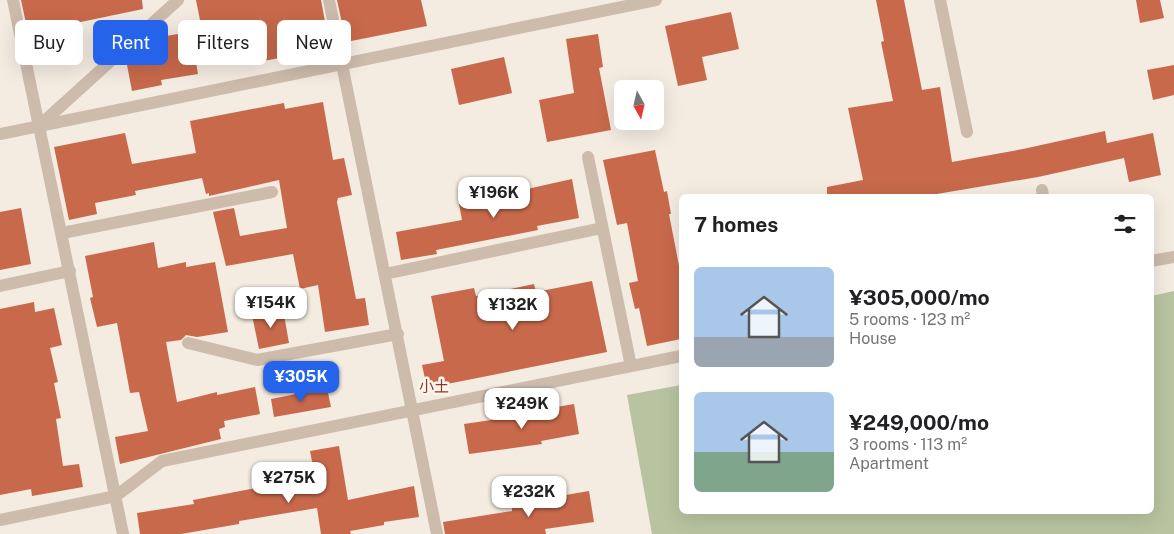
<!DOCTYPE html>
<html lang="en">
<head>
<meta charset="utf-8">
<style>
  body { margin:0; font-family:"Public Sans","Noto Sans JP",sans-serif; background:#f6f6f6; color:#202124; height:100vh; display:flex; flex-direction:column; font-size:19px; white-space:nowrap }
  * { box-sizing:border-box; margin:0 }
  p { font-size:16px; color:#757577 }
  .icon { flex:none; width:28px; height:28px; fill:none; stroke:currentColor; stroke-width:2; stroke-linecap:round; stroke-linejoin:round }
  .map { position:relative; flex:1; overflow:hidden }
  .drawer { position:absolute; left:679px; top:194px; width:475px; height:320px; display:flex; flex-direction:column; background:#fff; border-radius:8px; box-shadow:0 5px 20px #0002 }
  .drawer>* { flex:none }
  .banner { position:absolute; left:15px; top:20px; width:475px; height:45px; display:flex; gap:10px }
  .needle { width:32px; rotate:172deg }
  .fabs { position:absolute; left:614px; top:80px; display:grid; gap:10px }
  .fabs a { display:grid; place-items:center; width:50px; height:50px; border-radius:8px; background:#fff; box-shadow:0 5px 20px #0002; font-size:25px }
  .price { position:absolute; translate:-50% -42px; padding:0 11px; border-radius:10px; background:#fff; color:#222; font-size:16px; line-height:32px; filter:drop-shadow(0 1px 2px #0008) }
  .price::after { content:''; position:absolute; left:50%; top:30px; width:15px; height:11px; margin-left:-8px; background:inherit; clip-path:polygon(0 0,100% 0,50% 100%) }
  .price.on { background:#2563eb; color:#fff }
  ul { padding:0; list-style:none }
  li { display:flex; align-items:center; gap:15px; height:125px; padding:0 15px }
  li span { display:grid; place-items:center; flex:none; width:140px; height:100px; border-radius:8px; color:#555 }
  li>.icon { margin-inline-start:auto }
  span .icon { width:60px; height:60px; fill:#fffc; stroke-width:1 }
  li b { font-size:21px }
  h2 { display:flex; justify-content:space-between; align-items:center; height:60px; padding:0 15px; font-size:21px }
  .pill { padding:0 18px; border-radius:8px; background:#fff; box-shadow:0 5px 20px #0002; font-size:18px; line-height:45px }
  .pill.on { background:#2563eb; color:#fff }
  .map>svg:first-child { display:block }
  .green { fill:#b8c4a0 }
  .building { fill:#c8694b }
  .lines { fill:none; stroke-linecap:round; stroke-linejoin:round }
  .minor { stroke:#cdbbac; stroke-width:12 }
  .tertiary { stroke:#cdbbac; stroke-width:12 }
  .labels { text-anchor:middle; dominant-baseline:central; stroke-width:5; stroke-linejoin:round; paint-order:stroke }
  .quarter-label { font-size:15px; fill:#8c3b22; stroke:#fbf5ee }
</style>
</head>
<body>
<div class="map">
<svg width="1174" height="534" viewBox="0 0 1174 534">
  <rect width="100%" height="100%" fill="#f4ebe1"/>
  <path class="green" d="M 1174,291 L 1174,534 L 652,534 L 627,395 L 681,385 L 681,511 L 1151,511 L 1151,296 Z"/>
  <path class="building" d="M 21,0 L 142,0 L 143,9 L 28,33 Z
    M 196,0 L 321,0 L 328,38 L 294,45 L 296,55 L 242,65 L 239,49 L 195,56 L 198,74 L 161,80 L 162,85 L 132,91 L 127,65 L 164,58 L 160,37 L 202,30 Z
    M 337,0 L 421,0 L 427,26 L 346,42 Z
    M 876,0 L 904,0 L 922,90 L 940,87 L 952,162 L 1023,149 L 1105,131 L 1107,143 L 1153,133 L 1161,175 L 1129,182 L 1124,158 L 1038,177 L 925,196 L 827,196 L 827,187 L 863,180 L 848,108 L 893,101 L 881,42 L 884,41 Z
    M 1136,0 L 1160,0 L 1164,18 L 1140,23 Z
    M 731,12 L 739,49 L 702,57 L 707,80 L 678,86 L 665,26 Z
    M 598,34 L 603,67 L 599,68 L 611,130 L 547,142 L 539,100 L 574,93 L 566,39 Z
    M 504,57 L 512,93 L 459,105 L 451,69 Z
    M 1174,65 L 1174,95 L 1153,100 L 1147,70 Z
    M 323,102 L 333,160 L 344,158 L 352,195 L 338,198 L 337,202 L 356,299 L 365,298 L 369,325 L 325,332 L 318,285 L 300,289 L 293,254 L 226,266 L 213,212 L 234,208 L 240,236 L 287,228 L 279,180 L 209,196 L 209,193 L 206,194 L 202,178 L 135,191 L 136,195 L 95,203 L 97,214 L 69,220 L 54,147 L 125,133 L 132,164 L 196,153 L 190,121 L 284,103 L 285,109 Z
    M 655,150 L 664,192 L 667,191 L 671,214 L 669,214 L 681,276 L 681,339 L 647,346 L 639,308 L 635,309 L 629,283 L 638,281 L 627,223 L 617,225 L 603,160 Z
    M 572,179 L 579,218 L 537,226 L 538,230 L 436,250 L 437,254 L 401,260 L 396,232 L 462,220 L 459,204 Z
    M 21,208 L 31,264 L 0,270 L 0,212 Z
    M 154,242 L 158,268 L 186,262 L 186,267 L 215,262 L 228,332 L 197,337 L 186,335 L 181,340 L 166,342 L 177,402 L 217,392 L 217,395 L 255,387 L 260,414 L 224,421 L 225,427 L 219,429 L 221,439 L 120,464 L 115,437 L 148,431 L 139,392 L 130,393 L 117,323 L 97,327 L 90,298 L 93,297 L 85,256 Z
    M 592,281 L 607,352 L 427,388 L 422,365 L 444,361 L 431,296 L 474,288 L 476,296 L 534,284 L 536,292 Z
    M 34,302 L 35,312 L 54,308 L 62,345 L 50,348 L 58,382 L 54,383 L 61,418 L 56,419 L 63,466 L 79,464 L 83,487 L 32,496 L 31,489 L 0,495 L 0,309 Z
    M 283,309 L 289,343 L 259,349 L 252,315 Z
    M 327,388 L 331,407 L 274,417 L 271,399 Z
    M 574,404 L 579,434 L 541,441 L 542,444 L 469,454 L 464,424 L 546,412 L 545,409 Z
    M 339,446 L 348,500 L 414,486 L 419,517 L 384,522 L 384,525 L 350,531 L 351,534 L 321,534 L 317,508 L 239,521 L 239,524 L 181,534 L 140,534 L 137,513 L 194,504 L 193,500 L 315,477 L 310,451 Z
    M 589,491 L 594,522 L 545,529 L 546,534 L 445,534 L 443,522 L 512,511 L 512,507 L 560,500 L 560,496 Z"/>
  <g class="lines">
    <path class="minor" d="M 13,0 L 123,534
      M 329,0 L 437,534
      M 940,0 L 967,132
      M 40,125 L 178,0
      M 588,157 L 631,366
      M 1042,190 L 1043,196
      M 62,233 L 272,192
      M 1151,261 L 1174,257
      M 385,274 L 602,228
      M 0,286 L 70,271
      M 188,343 L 257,360 L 398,334
      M 0,520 L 116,496 L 162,461 L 681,356"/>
    <path class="tertiary" d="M 0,134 L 656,0"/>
  </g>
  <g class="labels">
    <g class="quarter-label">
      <text x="434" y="386">小土</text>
    </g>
  </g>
</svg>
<div class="fabs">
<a><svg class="needle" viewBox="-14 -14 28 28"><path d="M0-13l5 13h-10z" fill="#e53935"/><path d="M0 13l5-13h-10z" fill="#757577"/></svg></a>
</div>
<b class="price" style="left:494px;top:219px">¥196K</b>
<b class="price" style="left:271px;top:329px">¥154K</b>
<b class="price" style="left:513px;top:331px">¥132K</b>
<b class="price on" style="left:301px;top:403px">¥305K</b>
<b class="price" style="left:522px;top:430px">¥249K</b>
<b class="price" style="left:289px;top:504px">¥275K</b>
<b class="price" style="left:529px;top:518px">¥232K</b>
<div class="banner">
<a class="pill">Buy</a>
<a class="pill on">Rent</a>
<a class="pill">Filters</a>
<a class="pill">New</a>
</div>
<section class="drawer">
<h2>7 homes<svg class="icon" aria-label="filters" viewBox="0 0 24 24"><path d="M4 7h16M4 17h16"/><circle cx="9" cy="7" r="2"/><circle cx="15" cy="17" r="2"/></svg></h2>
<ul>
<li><span style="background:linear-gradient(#a9c7e8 70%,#9aa5b1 0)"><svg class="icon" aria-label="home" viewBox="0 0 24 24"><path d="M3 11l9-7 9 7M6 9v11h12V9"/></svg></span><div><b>¥305,000/mo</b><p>5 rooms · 123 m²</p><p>House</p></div></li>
<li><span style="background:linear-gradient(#a9c7e8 60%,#7fa58c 0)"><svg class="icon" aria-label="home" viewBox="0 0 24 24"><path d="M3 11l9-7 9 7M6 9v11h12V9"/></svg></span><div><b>¥249,000/mo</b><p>3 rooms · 113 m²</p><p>Apartment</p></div></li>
</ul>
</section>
</div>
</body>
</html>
